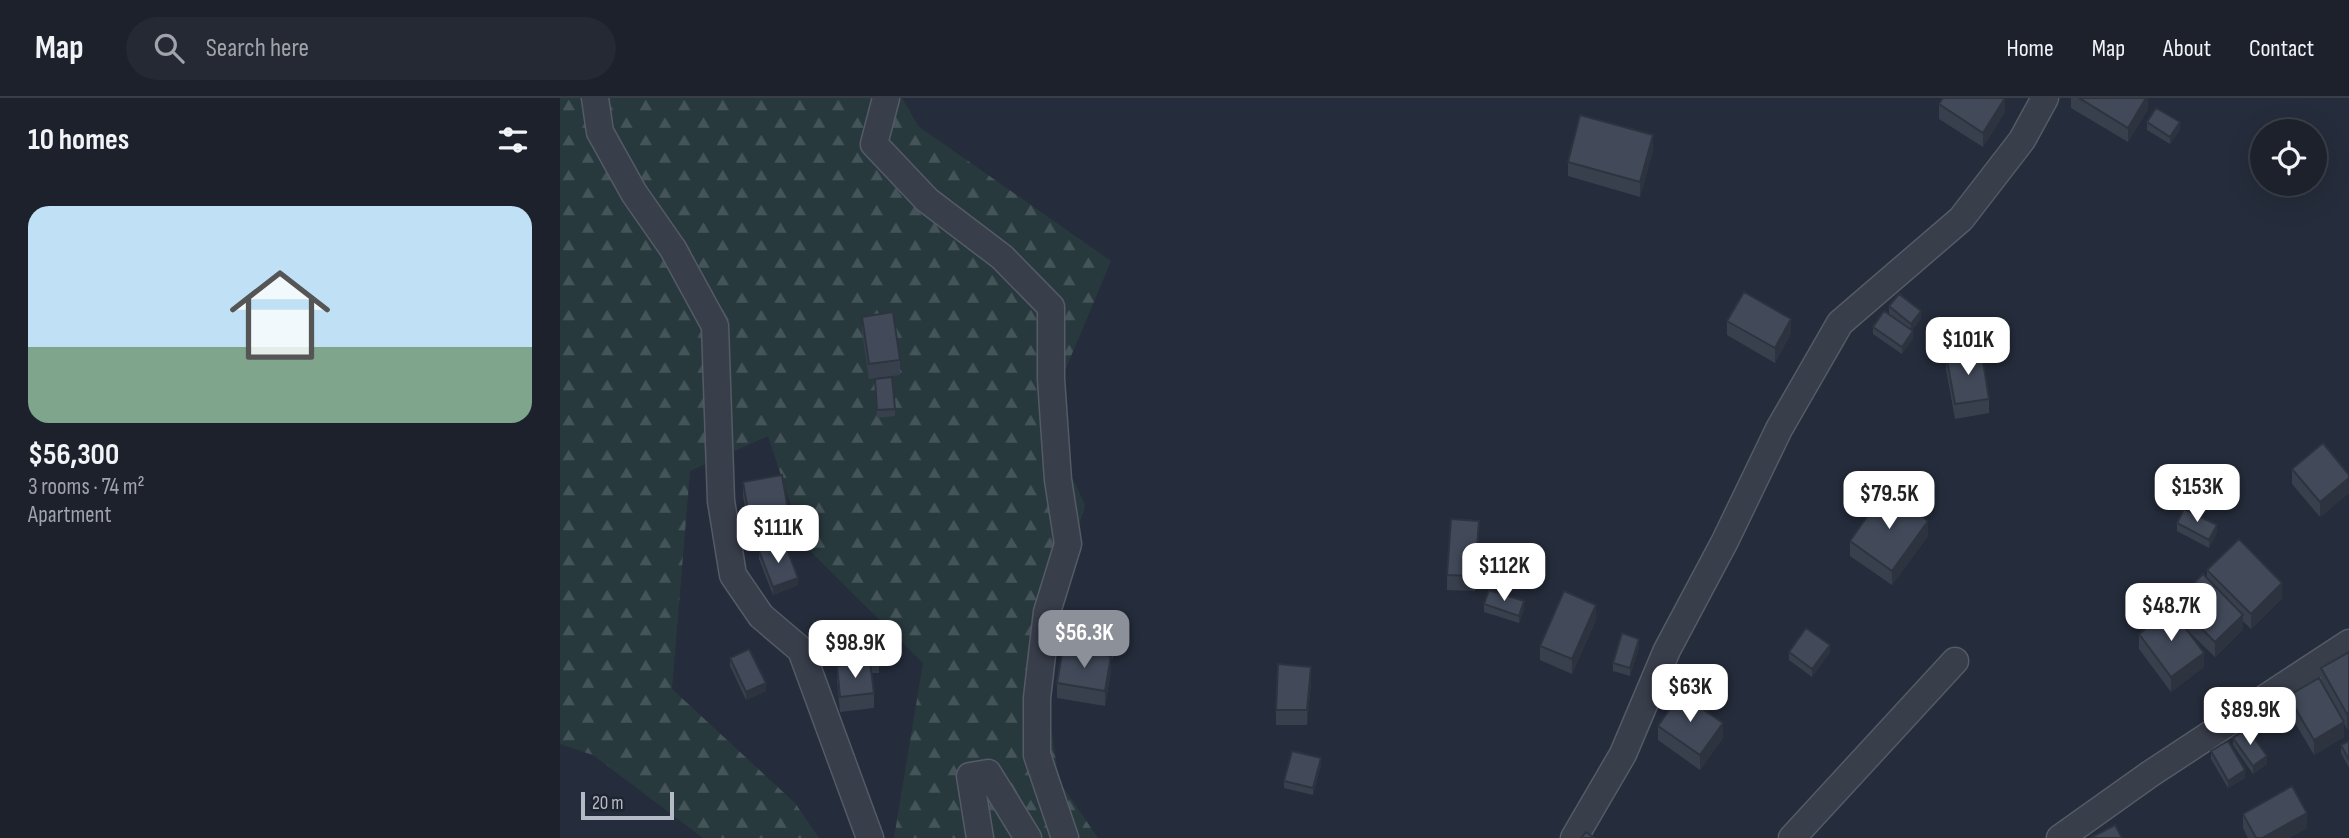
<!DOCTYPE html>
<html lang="en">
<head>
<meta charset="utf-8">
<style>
  body { margin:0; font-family:"Sofia Sans Condensed",sans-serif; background:#252934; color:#f1f3f6; height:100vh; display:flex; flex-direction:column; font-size:26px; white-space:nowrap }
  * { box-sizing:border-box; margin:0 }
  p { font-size:23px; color:#a0a3a9 }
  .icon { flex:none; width:38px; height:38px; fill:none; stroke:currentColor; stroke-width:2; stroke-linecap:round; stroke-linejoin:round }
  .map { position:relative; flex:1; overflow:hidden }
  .sheet { display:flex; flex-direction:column; background:#1c212c; width:560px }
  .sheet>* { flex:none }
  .buttons { position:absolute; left:1690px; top:21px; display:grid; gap:14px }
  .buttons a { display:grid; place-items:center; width:77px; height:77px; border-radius:50%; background:#1c212c; box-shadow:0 7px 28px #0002,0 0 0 2px #3a3e48; font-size:35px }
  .scale { position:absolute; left:21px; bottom:18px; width:93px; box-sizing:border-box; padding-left:7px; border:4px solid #b5bac7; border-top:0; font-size:19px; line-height:24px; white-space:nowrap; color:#b5bac7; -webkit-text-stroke:5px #1e2430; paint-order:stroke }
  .price { position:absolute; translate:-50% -60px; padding:0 16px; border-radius:14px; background:#fff; color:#222; font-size:23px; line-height:46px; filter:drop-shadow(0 2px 4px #0008) }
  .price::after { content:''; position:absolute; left:50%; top:42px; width:21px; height:16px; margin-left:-10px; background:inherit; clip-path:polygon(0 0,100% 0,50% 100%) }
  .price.selected { background:#8c9099; color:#fff }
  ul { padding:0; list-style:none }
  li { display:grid; align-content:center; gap:14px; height:371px; padding:0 28px }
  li+li { border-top:2px solid #3a3e48 }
  li span { display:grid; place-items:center; height:217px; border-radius:21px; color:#555 }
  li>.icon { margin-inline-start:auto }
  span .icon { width:126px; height:126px; fill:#fffc; stroke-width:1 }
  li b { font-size:30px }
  h2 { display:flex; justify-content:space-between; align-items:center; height:84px; padding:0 28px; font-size:30px }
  header { display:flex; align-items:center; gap:42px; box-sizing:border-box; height:98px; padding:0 35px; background:#1c212c; border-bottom:2px solid #3a3e48 }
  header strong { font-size:33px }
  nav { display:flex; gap:38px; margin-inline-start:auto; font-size:24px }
  .search { width:490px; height:63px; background:#252934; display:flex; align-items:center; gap:18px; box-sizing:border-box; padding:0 24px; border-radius:38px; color:#a0a3a9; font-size:26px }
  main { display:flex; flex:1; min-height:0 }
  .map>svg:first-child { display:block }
  .forest { fill:url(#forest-firs) }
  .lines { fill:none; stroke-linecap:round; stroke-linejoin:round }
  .minor-casing { stroke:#545a66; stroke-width:29 }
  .minor { stroke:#393e4b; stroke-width:26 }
  .wall { fill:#39404d }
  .shaded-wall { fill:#2e343f }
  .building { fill:#424a5a; stroke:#2e343f; stroke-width:2 }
</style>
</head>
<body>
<header>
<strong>Map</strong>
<div class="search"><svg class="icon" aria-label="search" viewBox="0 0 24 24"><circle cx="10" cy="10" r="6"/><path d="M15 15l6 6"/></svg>Search here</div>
<nav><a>Home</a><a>Map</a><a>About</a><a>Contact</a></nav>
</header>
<main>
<section class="sheet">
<h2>10 homes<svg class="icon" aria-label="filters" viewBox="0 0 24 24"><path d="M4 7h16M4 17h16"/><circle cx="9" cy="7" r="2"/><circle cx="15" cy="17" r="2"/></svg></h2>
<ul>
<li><span style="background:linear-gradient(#bfe0f5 65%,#7fa58c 0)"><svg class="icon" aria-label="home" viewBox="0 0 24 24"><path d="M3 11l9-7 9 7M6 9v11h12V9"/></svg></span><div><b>$56,300</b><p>3 rooms · 74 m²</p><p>Apartment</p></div></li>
</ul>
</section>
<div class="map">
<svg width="1789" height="740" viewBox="0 0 1789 740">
  <defs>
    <pattern id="forest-firs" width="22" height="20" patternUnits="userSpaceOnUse" patternTransform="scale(1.75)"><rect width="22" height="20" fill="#28393d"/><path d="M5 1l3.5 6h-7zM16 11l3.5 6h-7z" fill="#455458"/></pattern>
  </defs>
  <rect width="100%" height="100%" fill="#252c3b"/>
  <path class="forest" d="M 0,0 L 342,0 L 358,28 L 551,163 L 485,320 L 525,407 L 481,561 L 499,683 L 538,740 L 334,740 L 363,565 L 244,447 L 208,338 L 130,373 L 112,591 L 235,705 L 259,740 L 143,740 L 33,657 L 0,646 Z"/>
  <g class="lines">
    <g class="minor-casing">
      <path id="minor" d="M 35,0 L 40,34 L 74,95 L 113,151 L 155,228 L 161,403 L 173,477 L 201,518 L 241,552 L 310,740
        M 326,0 L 314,46 L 367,102 L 442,159 L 491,209 L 491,281 L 498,382 L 508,446 L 487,514 L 477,600 L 477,657 L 505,740
        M 420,740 L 410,678 L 428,675 L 468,740
        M 1014,740 L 1063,656 L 1107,552 L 1165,443 L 1219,331 L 1280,225 L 1401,121 L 1462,42 L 1485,0
        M 1232,740 L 1395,563
        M 1500,740 L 1590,676 L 1789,545"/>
    </g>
    <use href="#minor" class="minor"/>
  </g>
  <path class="wall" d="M 1511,0 L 1588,0 L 1588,11 L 1568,44 L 1511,10 Z
    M 1379,6 L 1445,14 L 1423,49 L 1379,21 Z
    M 1587,24 L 1620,32 L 1610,46 L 1587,32 Z
    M 1093,52 L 1080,99 L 1008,78 L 1008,64 Z
    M 1329,208 L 1361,221 L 1352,232 L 1353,240 L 1342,256 L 1313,236 L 1313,229 L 1329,216 Z
    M 302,219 L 340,262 L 340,277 L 309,281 L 302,234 Z
    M 1167,223 L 1231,235 L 1215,265 L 1167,237 Z
    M 1386,257 L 1429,301 L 1429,315 L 1395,321 L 1386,271 Z
    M 315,281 L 335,311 L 335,318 L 317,320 Z
    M 1732,371 L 1789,377 L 1789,395 L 1760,419 L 1732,386 Z
    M 183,384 L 230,424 L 230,439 L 191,445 L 183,398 Z
    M 1617,425 L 1657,434 L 1649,450 L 1617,433 Z
    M 919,438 L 915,493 L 887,492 L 887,477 Z
    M 1368,438 L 1332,487 L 1290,458 L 1290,443 Z
    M 199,453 L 238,487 L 213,497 L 199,461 Z
    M 1647,472 L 1722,500 L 1691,531 L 1683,523 L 1683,531 L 1655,559 L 1623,528 L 1644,569 L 1611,594 L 1579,551 L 1579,536 L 1615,516 L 1615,504 L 1647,481 Z
    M 924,506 L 964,511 L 959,525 L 924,514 Z
    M 1036,522 L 1012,576 L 980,562 L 980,548 Z
    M 541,524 L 555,533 L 553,561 L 551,561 L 551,573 L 545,608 L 497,600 L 497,585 L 539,556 Z
    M 287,526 L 319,560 L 319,575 L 311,575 L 314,595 L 314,610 L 280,614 L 277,583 L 277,568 L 288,567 Z
    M 1079,549 L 1070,578 L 1053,573 L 1053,565 Z
    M 1229,554 L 1270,554 L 1252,579 L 1229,562 Z
    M 1789,554 L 1789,630 L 1787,631 L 1784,625 L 1784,639 L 1754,657 L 1728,613 L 1728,598 L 1761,584 L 1761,570 Z
    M 170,560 L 206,593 L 186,602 L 170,568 Z
    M 751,584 L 747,627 L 716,627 L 716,612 Z
    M 1161,594 L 1147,614 L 1163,640 L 1140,672 L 1098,642 L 1098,628 L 1133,604 L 1133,602 Z
    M 1673,640 L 1707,666 L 1693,676 L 1673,647 Z
    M 1789,643 L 1789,670 L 1781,655 L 1781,647 Z
    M 1651,653 L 1685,680 L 1668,690 L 1651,661 Z
    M 761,667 L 753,697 L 724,690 L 724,683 Z
    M 1683,716 L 1747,730 L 1729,740 L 1688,740 L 1683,730 Z"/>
  <path class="shaded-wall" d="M 1445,0 L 1445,14 L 1423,49 L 1423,35 Z
    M 1586,0 L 1588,0 L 1588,11 L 1568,44 L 1568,30 Z
    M 1620,24 L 1620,32 L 1610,46 L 1610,39 Z
    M 1093,37 L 1093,52 L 1080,99 L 1080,84 Z
    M 1361,213 L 1361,221 L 1351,233 L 1351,226 Z
    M 1231,221 L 1231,235 L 1215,265 L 1215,250 Z
    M 1353,233 L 1353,240 L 1342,256 L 1342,249 Z
    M 1789,380 L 1789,395 L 1760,419 L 1760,404 Z
    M 919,423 L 919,438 L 915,493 L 915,478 Z
    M 1368,423 L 1368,438 L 1332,487 L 1332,473 Z
    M 1657,427 L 1657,434 L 1649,450 L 1649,442 Z
    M 238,480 L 238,487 L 213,497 L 213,489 Z
    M 1722,485 L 1722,500 L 1691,531 L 1691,516 Z
    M 964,503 L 964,511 L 959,525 L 959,518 Z
    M 1036,507 L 1036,522 L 1012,576 L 1012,561 Z
    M 1683,517 L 1683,531 L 1655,559 L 1655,544 Z
    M 1079,541 L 1079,549 L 1070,578 L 1070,570 Z
    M 1270,547 L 1270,554 L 1252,579 L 1252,571 Z
    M 1644,555 L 1644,569 L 1611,594 L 1611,579 Z
    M 551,558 L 551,573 L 545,608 L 545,593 Z
    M 751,569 L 751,584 L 747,627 L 747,612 Z
    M 206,585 L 206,593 L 186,602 L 186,594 Z
    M 1161,586 L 1161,594 L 1144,617 L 1144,610 Z
    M 1789,615 L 1789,630 L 1787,631 L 1787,616 Z
    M 1784,624 L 1784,639 L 1754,657 L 1754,642 Z
    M 1163,625 L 1163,640 L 1140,672 L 1140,657 Z
    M 1707,658 L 1707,666 L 1693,676 L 1693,668 Z
    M 761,660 L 761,667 L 753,697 L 753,690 Z
    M 1685,672 L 1685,680 L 1668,690 L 1668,683 Z
    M 1747,715 L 1747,730 L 1729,740 L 1702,740 Z"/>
  <path class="building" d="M 1383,0 L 1445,0 L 1423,35 L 1379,6 Z
    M 1519,0 L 1586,0 L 1568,30 Z
    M 1596,10 L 1620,24 L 1610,39 L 1587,24 Z
    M 1020,17 L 1093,37 L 1080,84 L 1008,64 Z
    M 1184,194 L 1231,221 L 1215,250 L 1167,223 Z
    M 1339,196 L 1361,213 L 1351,226 L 1329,208 Z
    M 1324,213 L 1353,233 L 1342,249 L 1313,229 Z
    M 333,214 L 340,262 L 309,266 L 302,219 Z
    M 1421,251 L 1429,301 L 1395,306 L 1386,257 Z
    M 332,279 L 335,311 L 317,312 L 315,281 Z
    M 1763,345 L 1789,377 L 1789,380 L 1760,404 L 1732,371 Z
    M 222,377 L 230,424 L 191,430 L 183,384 Z
    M 1325,393 L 1368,423 L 1332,473 L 1290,443 Z
    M 1624,411 L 1657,427 L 1649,442 L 1617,425 Z
    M 891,421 L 919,423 L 915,478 L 887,477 Z
    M 1679,441 L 1722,485 L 1691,516 L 1647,472 Z
    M 224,444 L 238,480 L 213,489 L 199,453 Z
    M 1643,476 L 1683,517 L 1655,544 L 1615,504 Z
    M 929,492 L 964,503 L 959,518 L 924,506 Z
    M 1004,493 L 1036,507 L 1012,561 L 980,548 Z
    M 1611,511 L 1644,555 L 1611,579 L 1579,536 Z
    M 317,524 L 319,560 L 289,562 L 287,526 Z
    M 541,524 L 555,525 L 553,554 L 539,553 Z
    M 1246,530 L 1270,547 L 1252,571 L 1229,554 Z
    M 1062,535 L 1079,541 L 1070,570 L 1053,565 Z
    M 503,550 L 551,558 L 545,593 L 497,585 Z
    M 189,551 L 206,585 L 186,594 L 170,560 Z
    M 1789,554 L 1789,615 L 1787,616 L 1761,570 Z
    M 310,564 L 314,595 L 280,599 L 277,568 Z
    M 718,566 L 751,569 L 747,612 L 716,612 Z
    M 1150,578 L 1161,586 L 1144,610 L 1133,602 Z
    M 1759,580 L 1784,624 L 1754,642 L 1728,598 Z
    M 1120,596 L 1163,625 L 1140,657 L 1098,628 Z
    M 1687,630 L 1707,658 L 1693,668 L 1673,640 Z
    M 1668,643 L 1685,672 L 1668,683 L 1651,653 Z
    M 1789,643 L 1789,662 L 1781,647 Z
    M 732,653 L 761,660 L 753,690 L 724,683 Z
    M 1732,688 L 1747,715 L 1702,740 L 1696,740 L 1683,716 Z
    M 1555,727 L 1562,740 L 1533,740 L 1532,739 Z
    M 1026,734 L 1034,740 L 1021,740 Z"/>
</svg>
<div class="buttons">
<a><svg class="icon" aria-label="locate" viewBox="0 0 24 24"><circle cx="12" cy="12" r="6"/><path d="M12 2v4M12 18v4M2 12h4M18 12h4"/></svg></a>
</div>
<div class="scale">20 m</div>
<b class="price" style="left:1408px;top:279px">$101K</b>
<b class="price" style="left:1637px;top:426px">$153K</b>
<b class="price" style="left:1329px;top:433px">$79.5K</b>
<b class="price" style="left:218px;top:467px">$111K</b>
<b class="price" style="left:944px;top:505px">$112K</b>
<b class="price" style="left:1611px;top:545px">$48.7K</b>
<b class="price selected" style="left:524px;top:572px">$56.3K</b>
<b class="price" style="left:295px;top:582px">$98.9K</b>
<b class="price" style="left:1130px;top:626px">$63K</b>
<b class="price" style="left:1690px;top:649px">$89.9K</b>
</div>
</main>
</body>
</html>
